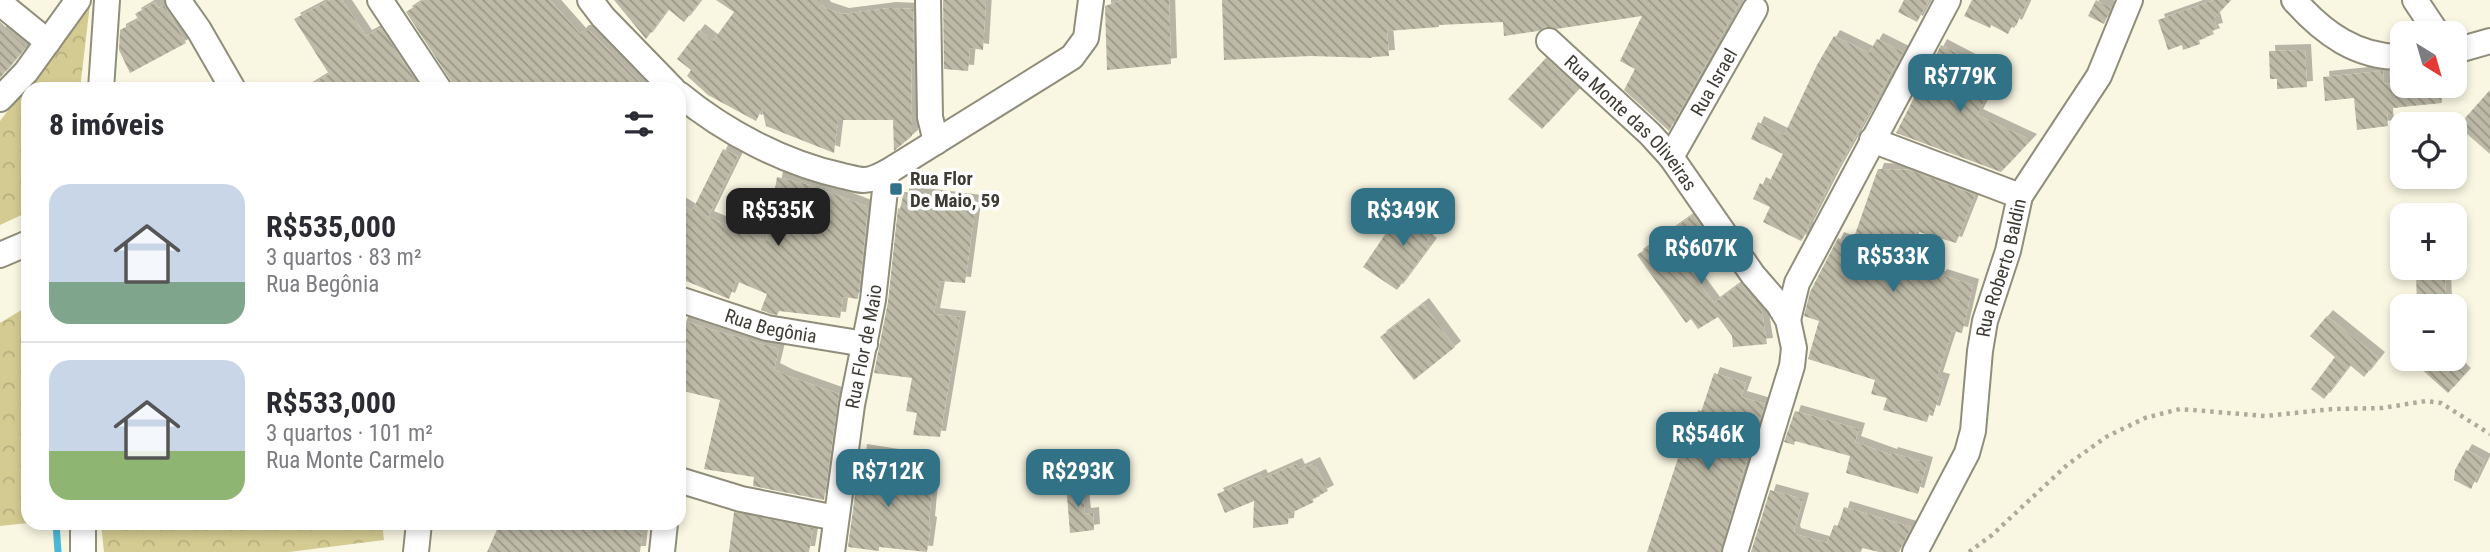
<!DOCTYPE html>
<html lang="pt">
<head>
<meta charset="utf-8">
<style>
  body { margin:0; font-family:"Roboto Condensed",sans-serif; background:#f2f2f3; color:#2b2b33; height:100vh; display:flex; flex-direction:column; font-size:26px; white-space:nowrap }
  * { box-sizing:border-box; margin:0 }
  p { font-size:23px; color:#7c7c81 }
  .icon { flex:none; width:38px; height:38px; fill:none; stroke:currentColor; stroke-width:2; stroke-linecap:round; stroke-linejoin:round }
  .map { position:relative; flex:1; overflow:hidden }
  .sheet { position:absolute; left:21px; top:82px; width:665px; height:448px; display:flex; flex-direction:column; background:#fff; border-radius:21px; box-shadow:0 4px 10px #0003 }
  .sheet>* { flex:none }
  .needle { width:46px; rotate:143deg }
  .buttons { position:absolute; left:2390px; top:21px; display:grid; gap:14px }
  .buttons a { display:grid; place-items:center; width:77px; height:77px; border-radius:14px; background:#fff; box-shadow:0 4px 10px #0003; font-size:35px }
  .price { position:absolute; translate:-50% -60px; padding:0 16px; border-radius:14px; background:#327286; color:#fff; font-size:23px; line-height:46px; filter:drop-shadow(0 2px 4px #0008) }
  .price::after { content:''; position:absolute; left:50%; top:42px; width:21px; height:16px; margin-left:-10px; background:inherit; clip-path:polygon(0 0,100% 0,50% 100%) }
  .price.active { background:#222; color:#fff }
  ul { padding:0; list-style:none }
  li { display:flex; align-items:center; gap:21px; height:175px; padding:0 28px }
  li+li { border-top:2px solid #e1e1e2 }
  li span { display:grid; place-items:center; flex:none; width:196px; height:140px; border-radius:21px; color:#555 }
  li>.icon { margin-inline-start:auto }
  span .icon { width:84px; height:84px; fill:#fffc; stroke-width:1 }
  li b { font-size:30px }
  h2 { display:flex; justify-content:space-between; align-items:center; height:84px; padding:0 28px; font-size:30px }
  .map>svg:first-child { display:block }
  .forest { fill:url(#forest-crowns) }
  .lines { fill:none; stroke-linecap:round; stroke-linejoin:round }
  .stream { stroke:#4cb8d9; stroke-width:7 }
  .building { fill:url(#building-back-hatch); filter:url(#shadow) }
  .minor-casing { stroke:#908d7b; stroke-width:28 }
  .path { stroke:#aeab9d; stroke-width:4.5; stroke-dasharray:3.5 5; stroke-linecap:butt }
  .minor { stroke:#fff; stroke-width:24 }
  .poi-dot { fill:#327286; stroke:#fff; stroke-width:2.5 }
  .labels { text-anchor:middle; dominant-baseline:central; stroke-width:7; stroke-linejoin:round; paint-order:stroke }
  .street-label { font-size:19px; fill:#3d3b34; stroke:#fff }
  .poi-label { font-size:19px; font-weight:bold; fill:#3d3b34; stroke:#fff; text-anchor:start }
</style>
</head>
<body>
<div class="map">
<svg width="2490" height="552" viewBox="0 0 2490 552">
  <defs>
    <pattern id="forest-crowns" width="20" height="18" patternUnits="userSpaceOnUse" patternTransform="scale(1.75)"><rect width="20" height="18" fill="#d4cb92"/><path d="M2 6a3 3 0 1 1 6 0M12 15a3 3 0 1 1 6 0" fill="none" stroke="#b7af7e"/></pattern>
    <pattern id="building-back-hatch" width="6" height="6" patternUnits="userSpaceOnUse" patternTransform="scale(1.75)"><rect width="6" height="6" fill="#bdbaa7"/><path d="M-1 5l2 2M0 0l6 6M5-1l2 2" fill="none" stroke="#9b9889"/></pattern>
    <filter id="shadow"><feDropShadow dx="6" dy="-6" stdDeviation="0" flood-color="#0004"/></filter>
  </defs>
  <rect width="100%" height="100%" fill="#f9f6e2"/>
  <path class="forest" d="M 90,4 L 80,89 L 28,89 L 28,212 L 0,225 L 0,121 Z
    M 28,306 L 28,523 L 0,526 L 0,323 Z
    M 101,523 L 382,523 L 384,540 L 289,552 L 104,552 Z"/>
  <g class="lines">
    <path class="stream" d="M 56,523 L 58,552"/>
  </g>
  <path class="building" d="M 330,0 L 342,0 L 366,36 L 381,28 L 421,89 L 305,89 L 329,74 L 294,19 Z
    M 424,0 L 550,0 L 580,34 L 583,31 L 590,31 L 646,89 L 454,89 L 451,81 L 406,12 Z
    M 614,0 L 701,0 L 684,22 L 668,9 L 646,39 Z
    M 716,0 L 819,0 L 825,8 L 843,14 L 890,8 L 913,9 L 914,67 L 911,67 L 912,136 L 894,151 L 893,120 L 838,120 L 834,153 L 766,126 L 762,109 L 756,121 L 708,95 L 687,76 L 691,70 L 677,59 L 699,30 L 713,41 L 734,12 Z
    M 943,0 L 986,0 L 983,50 L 970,48 L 968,71 L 944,69 Z
    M 1122,0 L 1169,0 L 1171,64 L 1107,70 L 1105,6 Z
    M 1222,0 L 1741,0 L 1669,131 L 1624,90 L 1635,69 L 1620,61 L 1642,16 L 1556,29 L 1545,27 L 1538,31 L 1504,36 L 1503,22 L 1439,25 L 1439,27 L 1387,31 L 1389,56 L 1372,57 L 1372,58 L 1311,56 L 1224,60 Z
    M 1904,0 L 1929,0 L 1917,22 L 1898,12 Z
    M 1972,0 L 2028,0 L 2016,26 L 2013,24 L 2008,34 L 1991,25 L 1990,28 L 1964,16 Z
    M 2096,0 L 2111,8 L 2104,24 L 2088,16 Z
    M 2214,0 L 2231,0 L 2214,18 L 2217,29 L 2212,30 L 2214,34 L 2199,40 L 2200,44 L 2183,50 L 2182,45 L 2168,50 L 2158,20 Z
    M 155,2 L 159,8 L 164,5 L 186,43 L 130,73 L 119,50 L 120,30 L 139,20 L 135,14 Z
    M 0,22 L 26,47 L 0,78 Z
    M 1834,36 L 1869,53 L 1877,39 L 1903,52 L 1835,173 L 1807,228 L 1809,229 L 1801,241 L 1763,222 L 1770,207 L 1753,199 L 1760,183 L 1767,187 L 1783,154 L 1751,139 L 1758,122 L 1784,135 L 1817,65 Z
    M 1941,45 L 1998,75 L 1977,115 L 2031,140 L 2001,172 L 1896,133 Z
    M 2305,50 L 2307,87 L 2277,89 L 2277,79 L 2270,79 L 2269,51 Z
    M 1546,58 L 1579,89 L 1542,129 L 1508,99 Z
    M 2383,71 L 2384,84 L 2403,82 L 2403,86 L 2440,86 L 2442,103 L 2392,108 L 2392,114 L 2387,114 L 2388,126 L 2357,130 L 2354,98 L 2325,101 L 2323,77 Z
    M 2490,90 L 2490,154 L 2458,126 Z
    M 723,149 L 738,156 L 708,217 L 741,231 L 766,241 L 777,177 L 810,185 L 868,207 L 858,299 L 843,297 L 840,318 L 779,311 L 777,315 L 771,314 L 761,310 L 767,294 L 736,281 L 729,299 L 679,278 L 679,203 L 692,211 Z
    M 1878,169 L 1910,170 L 1975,195 L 1956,243 L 1916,231 L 1904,264 L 1940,277 L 1941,275 L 1973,285 L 1962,333 L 1952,331 L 1937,378 L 1944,380 L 1934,412 L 1930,411 L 1927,422 L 1883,410 L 1887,398 L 1871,394 L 1875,380 L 1808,359 L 1819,321 L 1804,316 L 1810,292 L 1838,238 L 1852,243 Z
    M 904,192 L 976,201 L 965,283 L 940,281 L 934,314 L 960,317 L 940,437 L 913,435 L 917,413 L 906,411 L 912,378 L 874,373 L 888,302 L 898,208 L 900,209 Z
    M 1422,206 L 1443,221 L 1427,241 L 1431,244 L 1397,290 L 1363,267 L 1397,217 L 1408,225 Z
    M 1693,215 L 1712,242 L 1697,253 L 1705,264 L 1692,273 L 1714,303 L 1741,283 L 1762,312 L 1767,344 L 1733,347 L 1732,336 L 1718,317 L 1698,329 L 1691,319 L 1686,323 L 1637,255 Z
    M 2443,272 L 2445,276 L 2446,306 L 2417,306 L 2416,273 Z
    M 1423,304 L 1455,347 L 1414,380 L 1380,337 Z
    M 2327,316 L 2379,358 L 2364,377 L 2350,365 L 2324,399 L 2311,389 L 2335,357 L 2310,336 Z
    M 683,321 L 779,349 L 774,369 L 788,376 L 839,394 L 824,500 L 753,486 L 754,477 L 704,469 L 720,400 L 679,390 L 679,331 Z
    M 2410,359 L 2449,359 L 2465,374 L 2448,393 Z
    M 1714,373 L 1746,383 L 1741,397 L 1765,404 L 1740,481 L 1721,552 L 1647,552 L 1692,416 L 1699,418 Z
    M 1795,411 L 1859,429 L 1855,442 L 1891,455 L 1892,453 L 1927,463 L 1918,494 L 1846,473 L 1850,456 L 1795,441 L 1794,445 L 1784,442 Z
    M 861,450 L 893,455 L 889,484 L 932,489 L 929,522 L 931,523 L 927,552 L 879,547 L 879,551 L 848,547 Z
    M 2466,450 L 2485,460 L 2471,489 L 2454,480 L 2455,470 Z
    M 1314,463 L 1328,491 L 1312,499 L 1314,502 L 1289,514 L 1288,524 L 1253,528 L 1254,501 L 1225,513 L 1217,494 L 1260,475 L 1262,479 L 1296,464 L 1299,470 Z
    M 1081,481 L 1085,514 L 1093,513 L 1094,530 L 1070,533 L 1066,483 Z
    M 1770,490 L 1803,499 L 1794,531 L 1795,534 L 1827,543 L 1834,525 L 1838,526 L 1844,507 L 1911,527 L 1899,552 L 1879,552 L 1862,548 L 1861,552 L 1751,552 Z
    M 734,512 L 813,528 L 809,552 L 729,552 Z
    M 500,523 L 621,523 L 642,534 L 640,552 L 487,552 Z"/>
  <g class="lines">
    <g class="minor-casing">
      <g id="minor">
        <path d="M 178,0 L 199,30 L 233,89"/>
        <path d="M 380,0 L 439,89"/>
        <path d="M 590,0 L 603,17 L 673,89"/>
        <path d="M 928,0 L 930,117 L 936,142"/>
        <path d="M 2294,0 C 2323,33 2357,58 2403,57"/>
        <path d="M 2415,0 L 2437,33"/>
        <path d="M 0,3 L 48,42"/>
        <path id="s1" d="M 1549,41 L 1650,134 L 1671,157 L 1753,275 L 1779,305 L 1788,320 L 1794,348 L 1792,366 L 1735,552"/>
        <path d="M 2455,51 L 2490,41"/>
        <path d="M 101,89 L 107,0"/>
        <path d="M 679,94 C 725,132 784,163 843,176 C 849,177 857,180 864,180 C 873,180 881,175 889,171 L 1072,57 L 1086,38 L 1091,0"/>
        <path d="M 0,99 L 26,72 L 78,0"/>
        <path d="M 1872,140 L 2020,196"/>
        <path id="s2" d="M 1671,157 L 1755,9"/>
        <path d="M 0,255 L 28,243"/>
        <path id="s3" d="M 679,299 L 767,328 L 865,344"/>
        <path d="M 1788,320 L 1797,283 L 1948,0"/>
        <path d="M 679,480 L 741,499 L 836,518"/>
        <path d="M 83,552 L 83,523"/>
        <path d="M 416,552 L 419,523"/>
        <path d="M 662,552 L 665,523"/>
        <path id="s4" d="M 832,552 L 852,405 L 873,300 L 887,172"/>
        <path id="s5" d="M 1915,552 L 1967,453 L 1973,431 L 1980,351 L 1985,321 L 2008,251 L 2020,196 L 2099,76 L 2130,0"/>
      </g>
    </g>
    <path class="path" d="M 1969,552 L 1992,535 L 2067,465 L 2106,437 L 2145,418 L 2180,409 L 2265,416 L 2333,409 L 2382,408 L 2426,401 L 2441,403 L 2490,434"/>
    <use href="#minor" class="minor"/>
  </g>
  <rect class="poi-dot" x="889" y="182" width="14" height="14" rx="3.5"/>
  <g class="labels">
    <g class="street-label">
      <text stroke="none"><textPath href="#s2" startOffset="86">Rua Israel</textPath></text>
      <text stroke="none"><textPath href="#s1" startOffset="116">Rua Monte das Oliveiras</textPath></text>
      <text stroke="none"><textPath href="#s5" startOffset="301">Rua Roberto Baldin</textPath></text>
      <text stroke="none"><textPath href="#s3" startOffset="96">Rua Begônia</textPath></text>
      <text stroke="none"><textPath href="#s4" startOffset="208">Rua Flor de Maio</textPath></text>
    </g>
    <g class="poi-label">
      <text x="910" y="178">Rua Flor<tspan x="910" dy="22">De Maio, 59</tspan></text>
    </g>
  </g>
</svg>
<div class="buttons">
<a><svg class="needle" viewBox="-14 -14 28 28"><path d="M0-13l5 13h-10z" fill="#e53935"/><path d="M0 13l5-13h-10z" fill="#7c7c81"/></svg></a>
<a><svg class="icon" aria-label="locate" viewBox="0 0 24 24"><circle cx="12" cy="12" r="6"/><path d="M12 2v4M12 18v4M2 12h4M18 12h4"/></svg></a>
<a>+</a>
<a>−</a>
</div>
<b class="price" style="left:1960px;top:114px">R$779K</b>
<b class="price active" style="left:778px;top:248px">R$535K</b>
<b class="price" style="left:1403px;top:248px">R$349K</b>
<b class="price" style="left:1701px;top:286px">R$607K</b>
<b class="price" style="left:1893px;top:294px">R$533K</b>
<b class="price" style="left:1708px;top:472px">R$546K</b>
<b class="price" style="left:888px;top:509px">R$712K</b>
<b class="price" style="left:1078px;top:509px">R$293K</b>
<section class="sheet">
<h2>8 imóveis<svg class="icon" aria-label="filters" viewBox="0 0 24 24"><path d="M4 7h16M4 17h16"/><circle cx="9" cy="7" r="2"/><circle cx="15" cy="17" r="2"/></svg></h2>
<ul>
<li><span style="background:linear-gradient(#c9d6e8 70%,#7fa58c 0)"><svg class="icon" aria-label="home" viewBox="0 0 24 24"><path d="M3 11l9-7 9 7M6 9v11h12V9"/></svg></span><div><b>R$535,000</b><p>3 quartos · 83 m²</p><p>Rua Begônia</p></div></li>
<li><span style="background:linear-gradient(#c9d6e8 65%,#8fb573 0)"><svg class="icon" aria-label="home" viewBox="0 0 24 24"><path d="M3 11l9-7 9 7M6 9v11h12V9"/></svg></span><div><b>R$533,000</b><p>3 quartos · 101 m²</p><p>Rua Monte Carmelo</p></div></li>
</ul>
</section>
</div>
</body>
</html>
